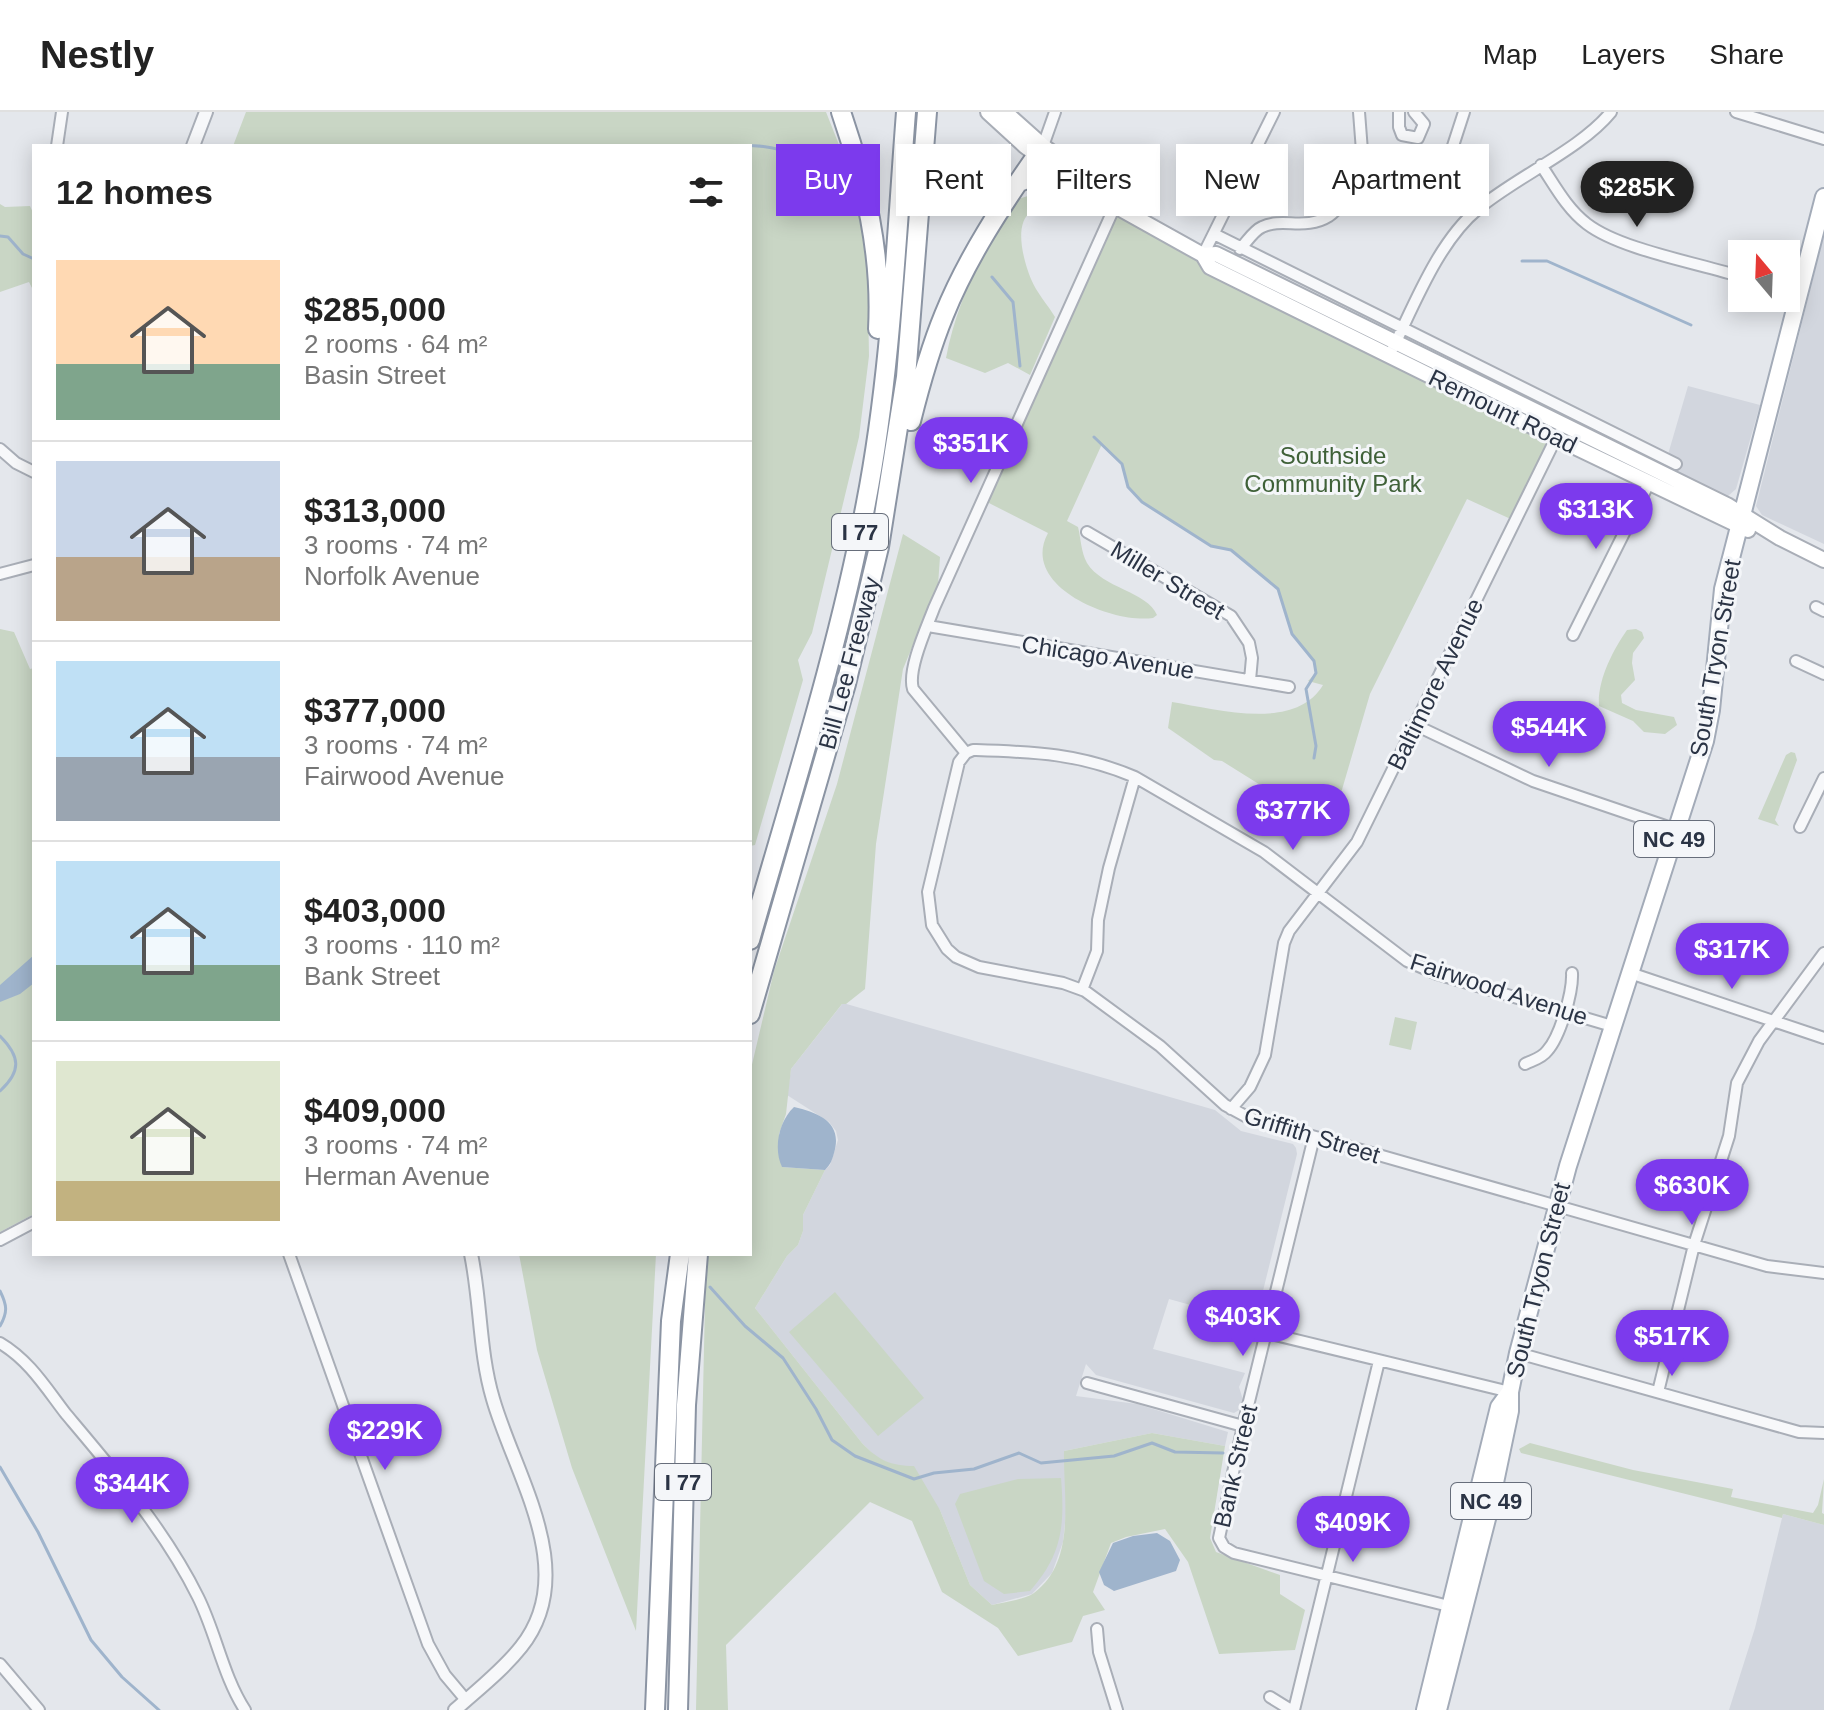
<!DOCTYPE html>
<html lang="en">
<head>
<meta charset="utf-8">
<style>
  body { margin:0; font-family:Helvetica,sans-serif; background:#f2f2f2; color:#222; height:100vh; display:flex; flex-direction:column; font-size:30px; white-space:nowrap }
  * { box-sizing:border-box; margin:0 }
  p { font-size:26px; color:#767676 }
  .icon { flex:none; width:44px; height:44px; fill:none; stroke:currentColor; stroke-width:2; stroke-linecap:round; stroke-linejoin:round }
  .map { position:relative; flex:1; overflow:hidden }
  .panel { position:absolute; left:32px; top:32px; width:720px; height:1112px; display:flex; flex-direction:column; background:#fff; border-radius:0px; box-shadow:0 4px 20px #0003 }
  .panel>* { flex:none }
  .top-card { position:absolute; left:776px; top:32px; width:760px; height:72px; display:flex; gap:16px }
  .needle { width:52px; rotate:341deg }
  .buttons { position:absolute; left:1728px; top:128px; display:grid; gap:16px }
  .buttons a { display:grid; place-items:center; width:72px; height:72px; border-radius:0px; background:#fff; box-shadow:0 4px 20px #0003; font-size:40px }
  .price { position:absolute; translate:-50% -68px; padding:0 18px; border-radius:28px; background:#7c3aed; color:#fff; font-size:26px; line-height:52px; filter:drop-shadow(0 2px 4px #0008) }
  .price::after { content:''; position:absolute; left:50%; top:48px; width:24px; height:18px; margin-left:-12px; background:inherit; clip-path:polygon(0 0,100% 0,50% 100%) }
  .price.current { background:#222; color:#fff }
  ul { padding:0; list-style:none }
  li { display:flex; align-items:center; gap:24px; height:200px; padding:0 24px }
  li+li { border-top:2px solid #e0e0e0 }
  li span { display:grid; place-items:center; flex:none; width:224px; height:160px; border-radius:0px; color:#555 }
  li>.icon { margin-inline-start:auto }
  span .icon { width:96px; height:96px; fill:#fffc; stroke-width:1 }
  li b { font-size:34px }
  h2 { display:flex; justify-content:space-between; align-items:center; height:96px; padding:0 24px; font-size:34px }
  .pill { padding:0 28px; border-radius:0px; background:#fff; box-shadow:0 4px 20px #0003; font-size:28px; line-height:72px }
  .pill.current { background:#7c3aed; color:#fff }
  header { display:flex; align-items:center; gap:48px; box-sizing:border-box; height:112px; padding:0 40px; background:#fff; border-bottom:2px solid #e0e0e0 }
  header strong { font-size:38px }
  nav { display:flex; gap:44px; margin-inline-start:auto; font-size:28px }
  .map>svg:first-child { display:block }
  .built { fill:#d2d6de }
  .green { fill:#c9d6c5 }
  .water { fill:#9fb4cc }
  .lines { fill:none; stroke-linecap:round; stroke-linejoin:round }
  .stream { stroke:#9fb4cc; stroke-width:3 }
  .minor-casing { stroke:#a9aeb7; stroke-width:14 }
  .tertiary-casing { stroke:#a9aeb7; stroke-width:16 }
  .secondary-casing { stroke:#a9aeb7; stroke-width:18 }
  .primary-casing { stroke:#a3abb8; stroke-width:20 }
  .motorway-casing { stroke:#8b94a3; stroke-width:22 }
  .minor { stroke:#f7f8fa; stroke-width:10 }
  .tertiary { stroke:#f7f8fa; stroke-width:12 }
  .secondary { stroke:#fff; stroke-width:14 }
  .primary { stroke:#fff; stroke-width:16 }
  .motorway { stroke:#fff; stroke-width:18 }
  .labels { text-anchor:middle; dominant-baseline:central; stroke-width:6; stroke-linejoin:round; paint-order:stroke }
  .shield { fill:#f4f6f9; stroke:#676e7b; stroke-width:2 }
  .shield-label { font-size:22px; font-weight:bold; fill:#2b3445 }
  .street-label { font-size:24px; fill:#2b3445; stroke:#f4f6f9 }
  .park-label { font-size:24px; fill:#3f6138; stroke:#f4f6f9 }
</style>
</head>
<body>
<header>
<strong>Nestly</strong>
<nav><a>Map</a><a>Layers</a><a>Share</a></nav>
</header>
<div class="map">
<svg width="1824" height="1598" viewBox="0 0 1824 1598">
  <rect width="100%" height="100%" fill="#e4e7ec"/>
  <path class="built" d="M 1824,123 L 1824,432 L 1762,403 L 1756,394 Z
    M 1688,274 L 1760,293 L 1736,377 L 1728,384 L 1723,384 L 1664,356 Z
    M 843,891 L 1215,998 L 1241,1019 L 1293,1032 L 1296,1036 L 1297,1042 L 1255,1211 L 1169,1187 L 1153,1237 L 1245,1261 L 1239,1275 L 1243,1288 L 1239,1298 L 1234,1301 L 1096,1263 L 1086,1252 L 1076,1284 L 1137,1292 L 1228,1320 L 1225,1334 L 1152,1321 L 1064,1339 L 1067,1392 L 1063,1430 L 1052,1461 L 1032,1482 L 992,1493 L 970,1473 L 940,1398 L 896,1354 L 877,1346 L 862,1331 L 755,1196 L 787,1144 L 798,1133 L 803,1119 L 803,1103 L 825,1058 L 830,1053 L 838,1028 L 836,1019 L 829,1010 L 787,983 L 791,957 Z
    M 1783,1402 L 1824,1413 L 1824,1598 L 1729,1598 L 1755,1516 Z"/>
  <path class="green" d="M 246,0 L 826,0 L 847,53 L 867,131 L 869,244 L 859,325 L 812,521 L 798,548 L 803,568 L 755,733 L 750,734 L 750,34 L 233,34 Z
    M 1037,81 L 1059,85 L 1061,94 C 1052,98 1040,93 1031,100 C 1013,112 1024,150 1031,167 C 1036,180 1048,193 1055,205 L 1030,263 L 1008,251 L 985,261 L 946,246 C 957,188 983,139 1012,89 Z
    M 0,92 L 5,95 L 30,94 L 34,103 L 34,180 L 29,170 L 0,180 Z
    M 1115,94 L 1210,155 L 1556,326 L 1515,409 L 1467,387 L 1370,582 L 1341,681 L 1345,700 L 1339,712 L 1325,713 L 1310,709 L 1281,686 L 1222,649 L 1214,648 L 1168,616 L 1172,590 C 1216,597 1295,620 1323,573 L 1308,569 L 1316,561 L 1314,549 L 1292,522 L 1278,477 L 1231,438 L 1211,434 L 1142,390 L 1128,375 L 1122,352 L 1102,332 L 1067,409 L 1078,415 C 1081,427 1081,440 1087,451 C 1102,476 1148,480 1157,503 L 1153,506 C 1112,512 1019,474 1048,421 L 983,388 Z
    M 903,422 L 940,445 L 938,473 L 903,557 L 876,732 L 865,877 L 846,892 L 842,892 L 791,957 L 786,1002 L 779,1022 L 782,1055 L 825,1058 L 803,1103 L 803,1119 L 798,1133 L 787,1144 L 755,1196 L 862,1331 C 878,1348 891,1354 914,1354 L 940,1398 L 970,1473 L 992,1493 C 1004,1490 1024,1488 1034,1481 C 1077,1449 1063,1385 1064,1339 L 1152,1321 L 1225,1334 L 1210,1426 L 1216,1440 L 1280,1463 L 1280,1482 L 1305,1498 L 1295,1538 L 1219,1542 L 1188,1450 L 1165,1417 L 1126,1425 L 1111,1431 L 1093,1480 L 1105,1498 L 1083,1504 L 1072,1530 L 1018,1544 L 998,1516 L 942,1480 L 912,1409 L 870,1390 L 726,1533 L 728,1598 L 696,1598 L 706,1146 L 707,1142 L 750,1142 L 750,961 L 774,859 L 837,672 Z
    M 0,517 L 14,520 L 30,557 L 34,556 L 34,1102 L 0,1120 Z
    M 1636,517 L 1642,520 L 1644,526 L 1633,541 L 1632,551 L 1635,568 L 1621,583 L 1622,591 L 1636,598 L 1674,605 L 1677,613 L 1665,622 L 1644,620 L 1633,609 L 1599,594 C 1597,569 1613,538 1627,518 Z
    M 1791,640 L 1795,641 L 1797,648 L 1775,708 L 1779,714 L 1758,707 L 1786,643 Z
    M 1395,905 L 1417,910 L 1411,938 L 1389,933 Z
    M 519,1142 L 656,1142 L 636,1519 L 572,1356 L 537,1238 Z
    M 835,1180 L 924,1286 L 878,1324 L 789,1220 Z
    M 1530,1331 L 1633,1358 L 1733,1377 L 1731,1385 L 1813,1401 L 1818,1393 L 1824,1367 L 1822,1401 L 1824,1402 L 1824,1413 L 1783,1402 L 1782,1406 L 1521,1341 L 1519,1337 Z
    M 1061,1366 C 1065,1414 1062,1443 1030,1479 L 1004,1482 L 984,1469 L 955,1392 L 960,1382 L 1018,1367 Z"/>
  <path class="water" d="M 34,843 L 34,871 L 20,882 L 0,890 L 0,873 Z
    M 794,995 C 820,1001 843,1011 834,1041 C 832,1048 831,1052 825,1058 L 782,1055 C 773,1036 779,1009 794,995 Z
    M 1157,1421 L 1170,1429 L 1180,1448 L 1176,1459 L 1114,1479 L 1104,1473 L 1099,1460 L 1113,1431 L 1133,1424 Z"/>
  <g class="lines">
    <path class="stream" d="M 722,34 C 795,30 801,44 845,97
      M 0,124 L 8,125 L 23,142 L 34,147
      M 1522,149 L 1547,149 L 1691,213
      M 992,165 L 1013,190 L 1020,254
      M 1094,325 L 1122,352 L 1128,375 L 1142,390 L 1211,434 L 1231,438 L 1278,477 L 1292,522 L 1314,549 L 1316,561 L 1306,577 L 1316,634 L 1314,646
      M 0,924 C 20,944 22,959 0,979
      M 710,1175 L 745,1214 L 783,1246 L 816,1297 L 832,1328 L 855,1344 L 914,1367 L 934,1361 L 974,1357 L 1019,1341 L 1041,1351 L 1114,1344 L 1152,1331 L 1175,1340 L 1223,1341
      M 0,1179 C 7,1193 8,1200 0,1214
      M 0,1355 L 38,1420 L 91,1528 L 122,1565 L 159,1598"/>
    <g class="minor-casing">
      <path id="minor" d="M 1399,0 L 1399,15 L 1402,23 L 1418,26 L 1424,12 L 1414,0
        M 1736,0 L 1824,27
        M 57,34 L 62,0
        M 1043,34 L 1055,0
        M 1438,51 L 1481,94
        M 1363,52 L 1372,51 L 1404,62 L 1438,51 L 1452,37 L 1464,0
        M 1541,53 C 1555,74 1567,97 1587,112 C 1621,138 1699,151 1742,165
        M 1214,122 L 1676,352
        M 1240,137 C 1247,130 1253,119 1262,115 C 1283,105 1305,119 1329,104 C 1347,92 1348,66 1363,52 L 1359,0
        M 1203,143 L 1274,0
        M 1786,179 L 1799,183
        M 1393,236 C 1415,191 1439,129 1478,97 C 1516,65 1581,37 1611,0
        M 0,337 L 16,351 L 34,360
        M 1087,420 L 1231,504 L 1249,531 L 1252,546 L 1250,568
        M 0,462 L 34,453
        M 1816,495 L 1824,499
        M 928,514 L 1289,575
        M 1573,523 L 1649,371
        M 1796,549 L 1824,562
        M 1415,613 L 1533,669 L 1677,718
        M 966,641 L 959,650 L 928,780 L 932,813 L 947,837 L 956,845 L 979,855 L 1063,871 L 1085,879 L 1160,934 L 1225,993 L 1249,1006 L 1767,1154 L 1824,1161
        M 966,641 L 973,638 C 1035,640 1078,641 1135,665 L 1264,740 L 1407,849 L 1437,862 L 1612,914
        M 966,641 L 913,577 C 907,558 927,515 934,496 L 1115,94
        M 1800,715 L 1824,666
        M 1630,861 L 1824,926
        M 1082,878 L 1097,839 L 1098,808 L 1109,756 L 1135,665
        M 1525,952 C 1533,948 1542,946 1547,939 C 1560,925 1573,880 1572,861
        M 1231,997 L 1250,975 L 1265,943 L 1284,831 L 1289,819 L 1357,730 L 1558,322
        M 1314,1025 L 1243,1314 L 1219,1426 L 1224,1435 L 1234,1441 L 1453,1495
        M 0,1128 L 34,1110
        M 289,1142 L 428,1532 L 445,1563 L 466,1588
        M 1267,1221 L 1510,1280
        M 0,1231 C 29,1248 46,1276 66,1302 C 114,1359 165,1418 198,1485 C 216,1521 223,1564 245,1598
        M 1518,1241 L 1799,1320 L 1824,1321
        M 1087,1271 L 1243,1314
        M 1658,1280 L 1694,1133 L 1729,1024 L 1737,971 L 1759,929 L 1824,841
        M 1097,1517 L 1099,1540 L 1117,1598
        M 0,1552 L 39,1598
        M 1270,1585 L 1291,1598
        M 1294,1598 L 1379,1249"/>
    </g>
    <g class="tertiary-casing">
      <path id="tertiary" d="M 193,34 L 206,0
        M 455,1598 C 477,1578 502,1559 521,1535 C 581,1460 515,1364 493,1287 C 479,1240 481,1190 471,1142"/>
    </g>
    <g class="secondary-casing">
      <path id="secondary" d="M 988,0 L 1025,34 L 1102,91 L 1115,94 L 1203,143 L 1216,142 L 1727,393 L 1780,426 L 1824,448
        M 1005,0 L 1043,34 L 1109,83 L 1115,94
        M 1203,143 L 1210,155 L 1556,326 L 1748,418"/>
    </g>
    <g class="primary-casing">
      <path id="primary" d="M 1425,1598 L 1499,1295 L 1510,1280
        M 1438,1598 L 1489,1399 L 1510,1299 L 1510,1280 L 1518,1241 L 1568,1054 L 1705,629 L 1711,598 L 1723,477 L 1824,85"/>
    </g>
    <g class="motorway-casing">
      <path id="motorway" d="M 841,0 C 865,70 882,142 878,217
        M 1019,70 L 1040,62 L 1062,63
        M 911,309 C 920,273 930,237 944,203 C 967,146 1002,93 1037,43
        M 750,828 C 791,684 838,539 866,391 C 891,262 896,130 906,0
        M 750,902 L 846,572 L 879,435 L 906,265 L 927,0
        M 655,1598 L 671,1209 L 680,1142
        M 678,1598 L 686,1293 L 698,1142"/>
    </g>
    <use href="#minor" class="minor"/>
    <use href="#tertiary" class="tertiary"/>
    <use href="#secondary" class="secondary"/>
    <use href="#primary" class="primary"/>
    <use href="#motorway" class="motorway"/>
  </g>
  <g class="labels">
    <g class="shield">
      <rect x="832" y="402" width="56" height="36" rx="6"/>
      <rect x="1634" y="709" width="80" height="36" rx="6"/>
      <rect x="655" y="1352" width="56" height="36" rx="6"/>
      <rect x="1451" y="1371" width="80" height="36" rx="6"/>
    </g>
    <g class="shield-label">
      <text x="860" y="420">I 77</text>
      <text x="1674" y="727">NC 49</text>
      <text x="683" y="1370">I 77</text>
      <text x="1491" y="1389">NC 49</text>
    </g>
    <g class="street-label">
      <text transform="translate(1503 299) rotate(26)">Remount Road</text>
      <text transform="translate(1168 468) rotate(31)">Miller Street</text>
      <text transform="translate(1108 545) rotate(9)">Chicago Avenue</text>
      <text transform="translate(1715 546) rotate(-80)">South Tryon Street</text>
      <text transform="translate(849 551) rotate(-75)">Bill Lee Freeway</text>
      <text transform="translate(1435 572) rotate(-64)">Baltimore Avenue</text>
      <text transform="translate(1499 877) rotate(18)">Fairwood Avenue</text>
      <text transform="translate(1312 1023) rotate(17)">Griffith Street</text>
      <text transform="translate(1538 1168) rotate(-76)">South Tryon Street</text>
      <text transform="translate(1235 1354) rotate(-77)">Bank Street</text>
    </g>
    <g class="park-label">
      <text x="1333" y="343">Southside<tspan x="1333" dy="28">Community Park</tspan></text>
    </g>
  </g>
</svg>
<div class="buttons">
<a><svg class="needle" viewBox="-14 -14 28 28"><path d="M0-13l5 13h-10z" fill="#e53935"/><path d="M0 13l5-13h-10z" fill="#767676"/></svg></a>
</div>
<b class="price current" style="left:1637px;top:117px">$285K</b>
<b class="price" style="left:971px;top:373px">$351K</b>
<b class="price" style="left:1596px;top:439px">$313K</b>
<b class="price" style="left:1549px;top:657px">$544K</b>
<b class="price" style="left:1293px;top:740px">$377K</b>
<b class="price" style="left:1732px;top:879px">$317K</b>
<b class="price" style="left:1692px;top:1115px">$630K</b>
<b class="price" style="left:1243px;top:1246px">$403K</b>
<b class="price" style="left:1672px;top:1266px">$517K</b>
<b class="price" style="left:385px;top:1360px">$229K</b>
<b class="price" style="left:132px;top:1413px">$344K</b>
<b class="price" style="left:1353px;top:1452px">$409K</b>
<div class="top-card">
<a class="pill current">Buy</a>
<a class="pill">Rent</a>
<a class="pill">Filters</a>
<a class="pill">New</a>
<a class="pill">Apartment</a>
</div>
<section class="panel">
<h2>12 homes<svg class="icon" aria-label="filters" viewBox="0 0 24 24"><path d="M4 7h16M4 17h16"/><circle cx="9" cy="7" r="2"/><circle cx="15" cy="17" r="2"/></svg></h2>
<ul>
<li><span style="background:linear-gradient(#ffd9b3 65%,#7fa58c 0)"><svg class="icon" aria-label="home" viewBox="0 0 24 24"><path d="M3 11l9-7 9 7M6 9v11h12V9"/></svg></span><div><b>$285,000</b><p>2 rooms · 64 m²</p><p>Basin Street</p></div></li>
<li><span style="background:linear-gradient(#c9d6e8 60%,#b9a48a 0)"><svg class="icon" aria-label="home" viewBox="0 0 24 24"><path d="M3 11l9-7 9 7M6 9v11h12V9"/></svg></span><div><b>$313,000</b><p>3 rooms · 74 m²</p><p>Norfolk Avenue</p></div></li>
<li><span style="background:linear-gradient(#bfe0f5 60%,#9aa5b1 0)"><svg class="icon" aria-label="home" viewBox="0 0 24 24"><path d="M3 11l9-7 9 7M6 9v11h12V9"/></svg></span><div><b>$377,000</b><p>3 rooms · 74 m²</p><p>Fairwood Avenue</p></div></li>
<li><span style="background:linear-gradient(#bfe0f5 65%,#7fa58c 0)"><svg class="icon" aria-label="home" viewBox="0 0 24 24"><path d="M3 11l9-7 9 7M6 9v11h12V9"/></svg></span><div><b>$403,000</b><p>3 rooms · 110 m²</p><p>Bank Street</p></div></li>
<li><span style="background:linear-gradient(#dfe7d0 75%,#c2b280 0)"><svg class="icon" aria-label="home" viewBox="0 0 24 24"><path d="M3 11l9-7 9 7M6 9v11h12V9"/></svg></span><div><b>$409,000</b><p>3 rooms · 74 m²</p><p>Herman Avenue</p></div></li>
</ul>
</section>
</div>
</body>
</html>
